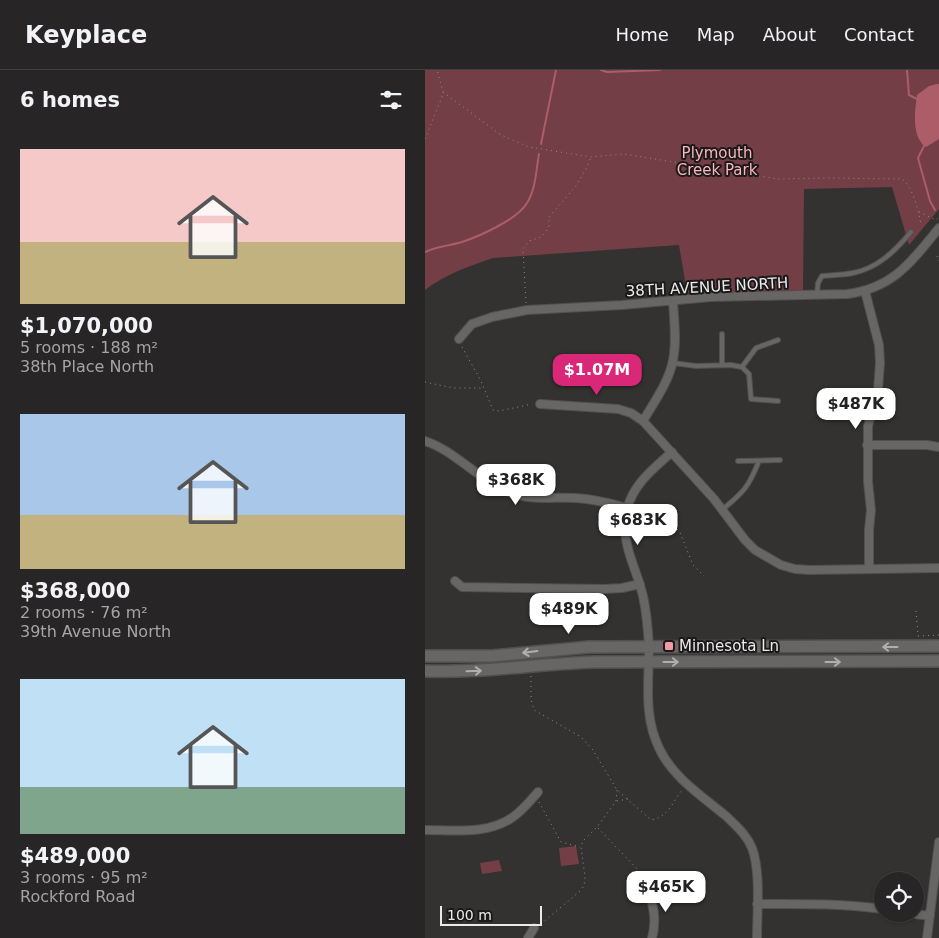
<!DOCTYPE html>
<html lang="en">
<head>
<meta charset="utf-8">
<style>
  body { margin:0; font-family:"DejaVu Sans",sans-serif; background:#333132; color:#f1f3f6; height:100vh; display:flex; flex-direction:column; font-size:19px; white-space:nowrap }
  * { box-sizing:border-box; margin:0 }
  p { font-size:16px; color:#a4a5a7 }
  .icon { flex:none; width:28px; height:28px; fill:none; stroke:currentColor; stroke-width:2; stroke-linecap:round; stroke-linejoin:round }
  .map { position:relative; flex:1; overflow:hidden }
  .side { display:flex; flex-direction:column; background:#272525; width:425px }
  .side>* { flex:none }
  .buttons { position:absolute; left:449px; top:802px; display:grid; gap:10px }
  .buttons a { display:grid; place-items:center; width:50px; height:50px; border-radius:50%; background:#272525; box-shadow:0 1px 4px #0004,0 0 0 1px #434242; font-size:25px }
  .scale { position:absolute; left:15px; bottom:12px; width:102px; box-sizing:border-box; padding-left:5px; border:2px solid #ebe9e9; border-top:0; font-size:14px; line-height:18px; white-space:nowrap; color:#ebe9e9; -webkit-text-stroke:4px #1b191a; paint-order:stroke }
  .price { position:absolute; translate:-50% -42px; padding:0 11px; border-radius:10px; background:#fff; color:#222; font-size:16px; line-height:32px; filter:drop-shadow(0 1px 2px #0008) }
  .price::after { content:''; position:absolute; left:50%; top:30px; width:15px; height:11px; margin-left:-8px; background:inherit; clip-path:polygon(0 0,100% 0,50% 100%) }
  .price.active { background:#db2777; color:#fff }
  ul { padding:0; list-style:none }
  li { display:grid; align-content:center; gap:10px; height:265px; padding:0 20px }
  li span { display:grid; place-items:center; height:155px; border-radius:0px; color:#555 }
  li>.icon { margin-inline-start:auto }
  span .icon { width:90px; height:90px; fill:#fffc; stroke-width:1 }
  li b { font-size:21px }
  h2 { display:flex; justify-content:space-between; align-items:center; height:60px; padding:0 20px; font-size:21px }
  header { display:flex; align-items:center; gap:30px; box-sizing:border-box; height:70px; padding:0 25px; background:#272525; border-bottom:1px solid #434242 }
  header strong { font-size:24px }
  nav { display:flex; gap:28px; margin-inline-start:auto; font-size:18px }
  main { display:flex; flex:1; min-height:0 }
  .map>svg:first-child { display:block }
  .green { fill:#733e45 }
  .water { fill:#ac5d68 }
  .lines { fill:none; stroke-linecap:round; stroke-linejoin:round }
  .stream { stroke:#ac5d68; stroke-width:2 }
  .lane-casing { stroke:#524f4f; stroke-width:6 }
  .street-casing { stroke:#524f4f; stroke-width:10 }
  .secondary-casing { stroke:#524f4f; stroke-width:14 }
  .path { stroke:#908d8d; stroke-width:1; stroke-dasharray:1 4; stroke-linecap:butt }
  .lane { stroke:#686565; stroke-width:4 }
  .street { stroke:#686565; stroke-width:8 }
  .secondary { stroke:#686565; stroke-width:11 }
  .oneway { stroke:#b0aeae }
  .poi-dot { fill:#f49aa5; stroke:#1b191a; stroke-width:2 }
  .labels { text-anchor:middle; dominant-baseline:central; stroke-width:4; stroke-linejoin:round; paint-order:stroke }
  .park-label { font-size:15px; fill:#fab6bd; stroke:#1b191a }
  .street-label { font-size:15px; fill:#ebe9e9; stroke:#1b191a }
  .poi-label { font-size:15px; fill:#ebe9e9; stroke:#1b191a; text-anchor:start }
</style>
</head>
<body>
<header>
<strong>Keyplace</strong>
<nav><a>Home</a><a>Map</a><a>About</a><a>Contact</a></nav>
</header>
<main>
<section class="side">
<h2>6 homes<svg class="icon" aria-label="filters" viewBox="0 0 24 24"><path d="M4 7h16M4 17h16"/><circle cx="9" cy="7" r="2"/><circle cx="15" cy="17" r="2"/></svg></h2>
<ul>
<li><span style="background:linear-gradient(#f6c9c9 60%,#c2b280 0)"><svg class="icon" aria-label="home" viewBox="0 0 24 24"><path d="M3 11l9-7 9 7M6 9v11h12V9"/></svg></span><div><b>$1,070,000</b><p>5 rooms · 188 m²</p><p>38th Place North</p></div></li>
<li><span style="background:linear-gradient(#a9c7e8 65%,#c2b280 0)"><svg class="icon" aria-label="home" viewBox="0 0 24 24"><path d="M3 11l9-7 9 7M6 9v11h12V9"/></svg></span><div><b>$368,000</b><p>2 rooms · 76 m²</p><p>39th Avenue North</p></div></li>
<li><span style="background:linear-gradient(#bfe0f5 70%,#7fa58c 0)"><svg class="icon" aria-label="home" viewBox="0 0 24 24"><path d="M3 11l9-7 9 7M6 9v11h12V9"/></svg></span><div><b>$489,000</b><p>3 rooms · 95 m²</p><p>Rockford Road</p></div></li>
</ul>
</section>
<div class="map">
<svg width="514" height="868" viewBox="0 0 514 868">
  <rect width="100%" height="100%" fill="#343131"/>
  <path class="green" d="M 0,0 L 514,0 L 514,139 L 484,175 L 467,117 L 379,119 L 378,220 L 262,223 L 254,175 L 68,188 C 44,196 21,204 0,220 Z
    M 151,776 L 154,794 L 136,796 L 134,778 Z
    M 74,790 L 77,801 L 57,804 L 55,793 Z"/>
  <path class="water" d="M 512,14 L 514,14 L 514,69 L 501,77 C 486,67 490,40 492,25 L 504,16 Z"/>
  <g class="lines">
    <path class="stream" d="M 176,0 L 182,2 L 235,0
      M 482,0 L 484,25 L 492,29
      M 116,74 L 131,0
      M 500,74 L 493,88 L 505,131 L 510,140
      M 0,182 C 12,176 24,176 37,172 C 55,166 93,149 102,133 C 111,119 111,100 114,84"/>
    <g class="lane-casing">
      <path id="lane" d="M 392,224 L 393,213 L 397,206 C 407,205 418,205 428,203 C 453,198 470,181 486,162
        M 297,264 L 297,295
        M 248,293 L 271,296 L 306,295 L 317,297 L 324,304 L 326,329 L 353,331
        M 317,297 L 331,278 L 353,270
        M 313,391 L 355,390
        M 298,439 C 319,422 324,416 334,391"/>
    </g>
    <g class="street-casing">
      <path id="street" d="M 440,221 L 454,275 L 455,293 L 453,320 L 443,356 L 443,412 L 446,440 L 444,460 L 444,499
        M 34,269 L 47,254 L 67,247 L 102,240 L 197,235 L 286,227 L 422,224 C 469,218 487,191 514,158
        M 115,334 L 193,339 L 206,343 L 218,351 L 289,429 L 320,470 L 330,480 L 356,495 L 370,499 L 385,500 L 514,498
        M 218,351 C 229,332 244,312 248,290 C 252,271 249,250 248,231
        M 0,371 C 31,381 56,413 89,424 C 108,430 129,427 150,428 C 168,429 185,433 202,438
        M 442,375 L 502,375 L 514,377
        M 247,382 C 229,398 207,415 202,440 C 194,476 213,498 219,531 C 222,546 223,561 224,576 C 224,612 218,647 235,680 C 248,707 278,727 301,746 C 311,756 322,765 327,778 C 336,802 332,842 332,868
        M 30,511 L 37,517 L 179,519 L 197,518 L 215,514
        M 0,760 C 29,760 63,765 88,747 C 98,740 105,731 113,722
        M 223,817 C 228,835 232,850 227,868
        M 332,834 C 374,834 416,833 458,839
        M 490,844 L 505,846
        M 103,868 L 109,858
        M 502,868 L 514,772"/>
    </g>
    <g class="secondary-casing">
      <path id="secondary" d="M 0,586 L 67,586 L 164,577 L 514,576
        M 0,601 C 57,603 112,594 169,592 L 514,591"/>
    </g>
    <path class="path" d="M 18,22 L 76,65 L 104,77 L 166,87 L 199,84 L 353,109 L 403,108 L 477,109 C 488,117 494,142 496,155
      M 0,69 L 17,27 L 18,22 L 12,0
      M 494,142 L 511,150 L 514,147
      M 512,186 L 514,191
      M 101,233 L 98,179 L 104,171 L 116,167 L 121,162 L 124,156 L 124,147 L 151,116 L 162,97 L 166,87
      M 37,277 L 56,311 L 68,340 L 74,341 L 107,334
      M 0,312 L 28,318 L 57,318
      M 208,451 L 236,455 L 254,460 L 268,495 L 279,506
      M 491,541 L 493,566
      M 493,566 L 514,565
      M 106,606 L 106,629 L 109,640 L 156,667 L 168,680 L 192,720 L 226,750 C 243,747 247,733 257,720
      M 192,731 L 203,729
      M 114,732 L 136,772 L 155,777
      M 173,758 L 216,803 L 220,811
      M 116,854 L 154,822 L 159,816 L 160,807 L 156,777 L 158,771 L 172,757 L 191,731 L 192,720"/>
    <use href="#lane" class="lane"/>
    <use href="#street" class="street"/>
    <use href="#secondary" class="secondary"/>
  </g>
  <defs><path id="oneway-shaft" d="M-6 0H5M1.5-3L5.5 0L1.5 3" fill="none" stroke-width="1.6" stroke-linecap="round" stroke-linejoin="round" transform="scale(1.25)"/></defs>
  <g class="oneway">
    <use href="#oneway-shaft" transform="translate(465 577) rotate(180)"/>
    <use href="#oneway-shaft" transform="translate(105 582) rotate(173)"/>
    <use href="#oneway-shaft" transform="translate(246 592)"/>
    <use href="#oneway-shaft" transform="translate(408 592)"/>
    <use href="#oneway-shaft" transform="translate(49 601) rotate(-2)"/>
  </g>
  <rect class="poi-dot" x="239" y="571" width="10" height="10" rx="2.5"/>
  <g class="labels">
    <g class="park-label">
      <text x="292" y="83">Plymouth<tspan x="292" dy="17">Creek Park</tspan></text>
    </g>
    <g class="street-label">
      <text transform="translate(282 217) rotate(-3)">38TH AVENUE NORTH</text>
    </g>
    <g class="poi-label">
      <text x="254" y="576">Minnesota Ln</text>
    </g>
  </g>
</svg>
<div class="buttons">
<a><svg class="icon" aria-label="locate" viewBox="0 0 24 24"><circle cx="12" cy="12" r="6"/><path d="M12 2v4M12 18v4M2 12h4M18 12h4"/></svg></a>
</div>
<div class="scale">100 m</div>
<b class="price active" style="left:172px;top:326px">$1.07M</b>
<b class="price" style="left:431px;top:360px">$487K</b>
<b class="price" style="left:91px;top:436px">$368K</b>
<b class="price" style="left:213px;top:476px">$683K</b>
<b class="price" style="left:144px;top:565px">$489K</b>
<b class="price" style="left:241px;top:843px">$465K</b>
</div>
</main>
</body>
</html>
